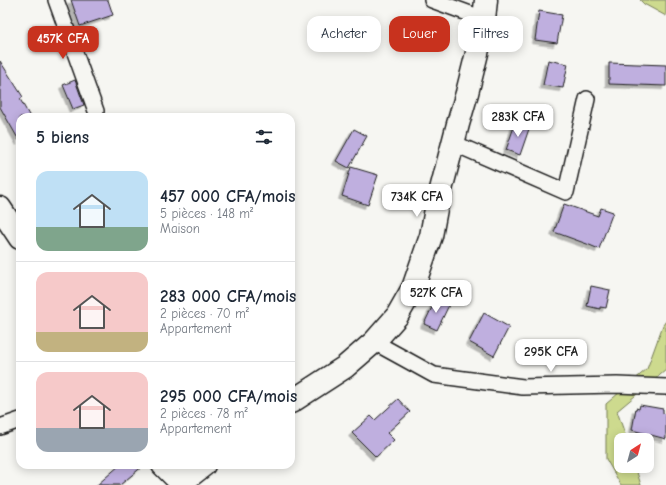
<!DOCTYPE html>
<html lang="fr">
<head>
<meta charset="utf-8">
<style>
  body { margin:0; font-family:"Comic Neue",sans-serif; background:#f6f6f7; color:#1f2937; height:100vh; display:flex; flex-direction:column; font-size:15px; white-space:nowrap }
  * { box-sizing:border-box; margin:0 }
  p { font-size:13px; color:#747a83 }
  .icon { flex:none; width:22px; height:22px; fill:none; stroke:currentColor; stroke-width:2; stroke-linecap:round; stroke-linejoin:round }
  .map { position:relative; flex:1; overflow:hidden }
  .panel { position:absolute; left:16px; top:113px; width:279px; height:356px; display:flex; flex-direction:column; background:#fff; border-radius:12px; box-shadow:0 2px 10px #0003 }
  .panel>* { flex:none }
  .hud { position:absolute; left:307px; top:16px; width:299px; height:36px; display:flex; gap:8px }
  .needle { width:26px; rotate:36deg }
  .fabs { position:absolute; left:614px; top:433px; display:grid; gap:8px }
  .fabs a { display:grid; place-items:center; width:40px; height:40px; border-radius:8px; background:#fff; box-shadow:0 2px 10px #0003; font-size:20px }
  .price { position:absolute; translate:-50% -34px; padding:0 9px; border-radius:8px; background:#fff; color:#222; font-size:13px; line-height:26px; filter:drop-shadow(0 1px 2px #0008) }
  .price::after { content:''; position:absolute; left:50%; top:24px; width:12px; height:9px; margin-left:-6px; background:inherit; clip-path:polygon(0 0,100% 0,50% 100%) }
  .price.on { background:#c8321e; color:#fff }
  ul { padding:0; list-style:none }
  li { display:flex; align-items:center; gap:12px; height:100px; padding:0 20px }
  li+li { border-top:1px solid #e0e1e3 }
  li span { display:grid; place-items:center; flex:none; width:112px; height:80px; border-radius:12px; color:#555 }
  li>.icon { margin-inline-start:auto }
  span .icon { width:48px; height:48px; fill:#fffc; stroke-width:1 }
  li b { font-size:17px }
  h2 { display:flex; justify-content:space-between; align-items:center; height:48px; padding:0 20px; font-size:17px }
  .tag { padding:0 14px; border-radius:12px; background:#fff; box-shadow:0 2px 10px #0003; font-size:14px; line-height:36px }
  .tag.on { background:#c8321e; color:#fff }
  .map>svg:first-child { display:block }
  .green { fill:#cdda8e; stroke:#747b55 }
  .building { fill:#bfafdf; stroke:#1c1c1c; filter:url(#shadow) }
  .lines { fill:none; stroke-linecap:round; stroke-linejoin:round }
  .street-casing { stroke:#1c1c1c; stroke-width:18 }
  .secondary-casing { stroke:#1c1c1c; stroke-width:25 }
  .street { stroke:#f6f6f2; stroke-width:15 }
  .secondary { stroke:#f6f6f2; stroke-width:22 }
</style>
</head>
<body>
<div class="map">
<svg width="666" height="485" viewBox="0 0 666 485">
  <defs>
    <filter id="shadow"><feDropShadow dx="-3.5" dy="3.5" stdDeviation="0" flood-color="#0004"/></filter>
  </defs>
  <rect width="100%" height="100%" fill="#f6f6f2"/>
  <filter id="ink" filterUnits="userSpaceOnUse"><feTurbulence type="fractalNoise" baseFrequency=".025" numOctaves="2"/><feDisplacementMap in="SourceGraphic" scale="8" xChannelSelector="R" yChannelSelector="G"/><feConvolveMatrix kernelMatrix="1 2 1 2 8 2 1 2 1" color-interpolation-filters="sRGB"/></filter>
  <g filter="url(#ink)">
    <path class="green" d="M 640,0 L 666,0 L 666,16 L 644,4 Z
      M 666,321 L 666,370 L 617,411 L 627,440 L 621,440 L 621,466 L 635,466 L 641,485 L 621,485 L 606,459 L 606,404 L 647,369 L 663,325 Z"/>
    <path class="building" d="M 71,0 L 108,0 L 113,15 L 80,26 Z
      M 539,11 L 562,15 L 557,43 L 535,40 Z
      M 548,60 L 568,64 L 563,88 L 543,85 Z
      M 0,61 L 23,97 L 20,99 L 30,117 L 20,117 L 20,142 L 0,107 Z
      M 609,63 L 666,65 L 666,86 L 609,84 Z
      M 75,80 L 84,105 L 73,109 L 63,85 Z
      M 516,121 L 530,126 L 520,155 L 506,150 Z
      M 354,129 L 367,136 L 349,168 L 336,161 Z
      M 351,167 L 378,175 L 368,205 L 342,196 Z
      M 564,204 L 598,216 L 601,208 L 613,212 L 599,249 L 587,244 L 554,232 Z
      M 591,286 L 610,290 L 606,308 L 600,307 L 600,309 L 587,306 Z
      M 436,299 L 449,305 L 437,330 L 424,324 Z
      M 484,313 L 509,327 L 494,356 L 469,342 Z
      M 398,399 L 410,412 L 387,433 L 394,440 L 376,457 L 352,433 L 371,416 L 375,420 Z
      M 640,405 L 663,409 L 663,413 L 666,414 L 666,439 L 632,430 L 636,408 L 639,409 Z
      M 120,465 L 144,465 L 120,485 L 97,485 Z"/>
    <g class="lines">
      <g class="street-casing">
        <path id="street" d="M 56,0 L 96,111
          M 432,0 L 484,19
          M 453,143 L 566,192 L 587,99
          M 374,342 L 434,375 L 523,387 L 617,385 L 666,387
          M 0,427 L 20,420"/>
      </g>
      <g class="secondary-casing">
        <path id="secondary" d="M 0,208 L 20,238
          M 291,402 L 345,367 L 374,342 L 397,316 L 413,288 L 431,236 L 436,209 L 458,124 L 467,93 L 483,29 L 486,0
          M 163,465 L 181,483 L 204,465"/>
      </g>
      <use href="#street" class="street"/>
      <use href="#secondary" class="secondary"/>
    </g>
  </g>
</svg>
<div class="fabs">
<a><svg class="needle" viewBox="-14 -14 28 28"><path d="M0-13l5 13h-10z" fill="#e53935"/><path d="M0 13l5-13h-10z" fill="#747a83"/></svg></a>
</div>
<b class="price on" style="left:63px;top:60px">457K CFA</b>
<b class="price" style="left:518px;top:138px">283K CFA</b>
<b class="price" style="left:417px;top:218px">734K CFA</b>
<b class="price" style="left:436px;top:314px">527K CFA</b>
<b class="price" style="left:551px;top:373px">295K CFA</b>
<div class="hud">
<a class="tag">Acheter</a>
<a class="tag on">Louer</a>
<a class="tag">Filtres</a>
</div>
<section class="panel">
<h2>5 biens<svg class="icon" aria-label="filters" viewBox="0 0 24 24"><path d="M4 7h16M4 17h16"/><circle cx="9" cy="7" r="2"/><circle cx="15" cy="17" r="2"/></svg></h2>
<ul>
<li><span style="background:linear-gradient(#bfe0f5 70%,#7fa58c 0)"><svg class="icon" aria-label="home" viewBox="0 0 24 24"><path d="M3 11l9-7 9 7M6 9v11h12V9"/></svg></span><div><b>457 000 CFA/mois</b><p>5 pièces · 148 m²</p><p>Maison</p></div></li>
<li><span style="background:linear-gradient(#f6c9c9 75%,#c2b280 0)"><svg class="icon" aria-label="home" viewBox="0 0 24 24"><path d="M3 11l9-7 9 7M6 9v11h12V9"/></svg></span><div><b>283 000 CFA/mois</b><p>2 pièces · 70 m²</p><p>Appartement</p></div></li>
<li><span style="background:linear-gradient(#f6c9c9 70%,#9aa5b1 0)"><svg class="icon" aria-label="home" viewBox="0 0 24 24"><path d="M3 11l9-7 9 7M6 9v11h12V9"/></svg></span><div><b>295 000 CFA/mois</b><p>2 pièces · 78 m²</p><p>Appartement</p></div></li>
</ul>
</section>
</div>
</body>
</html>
